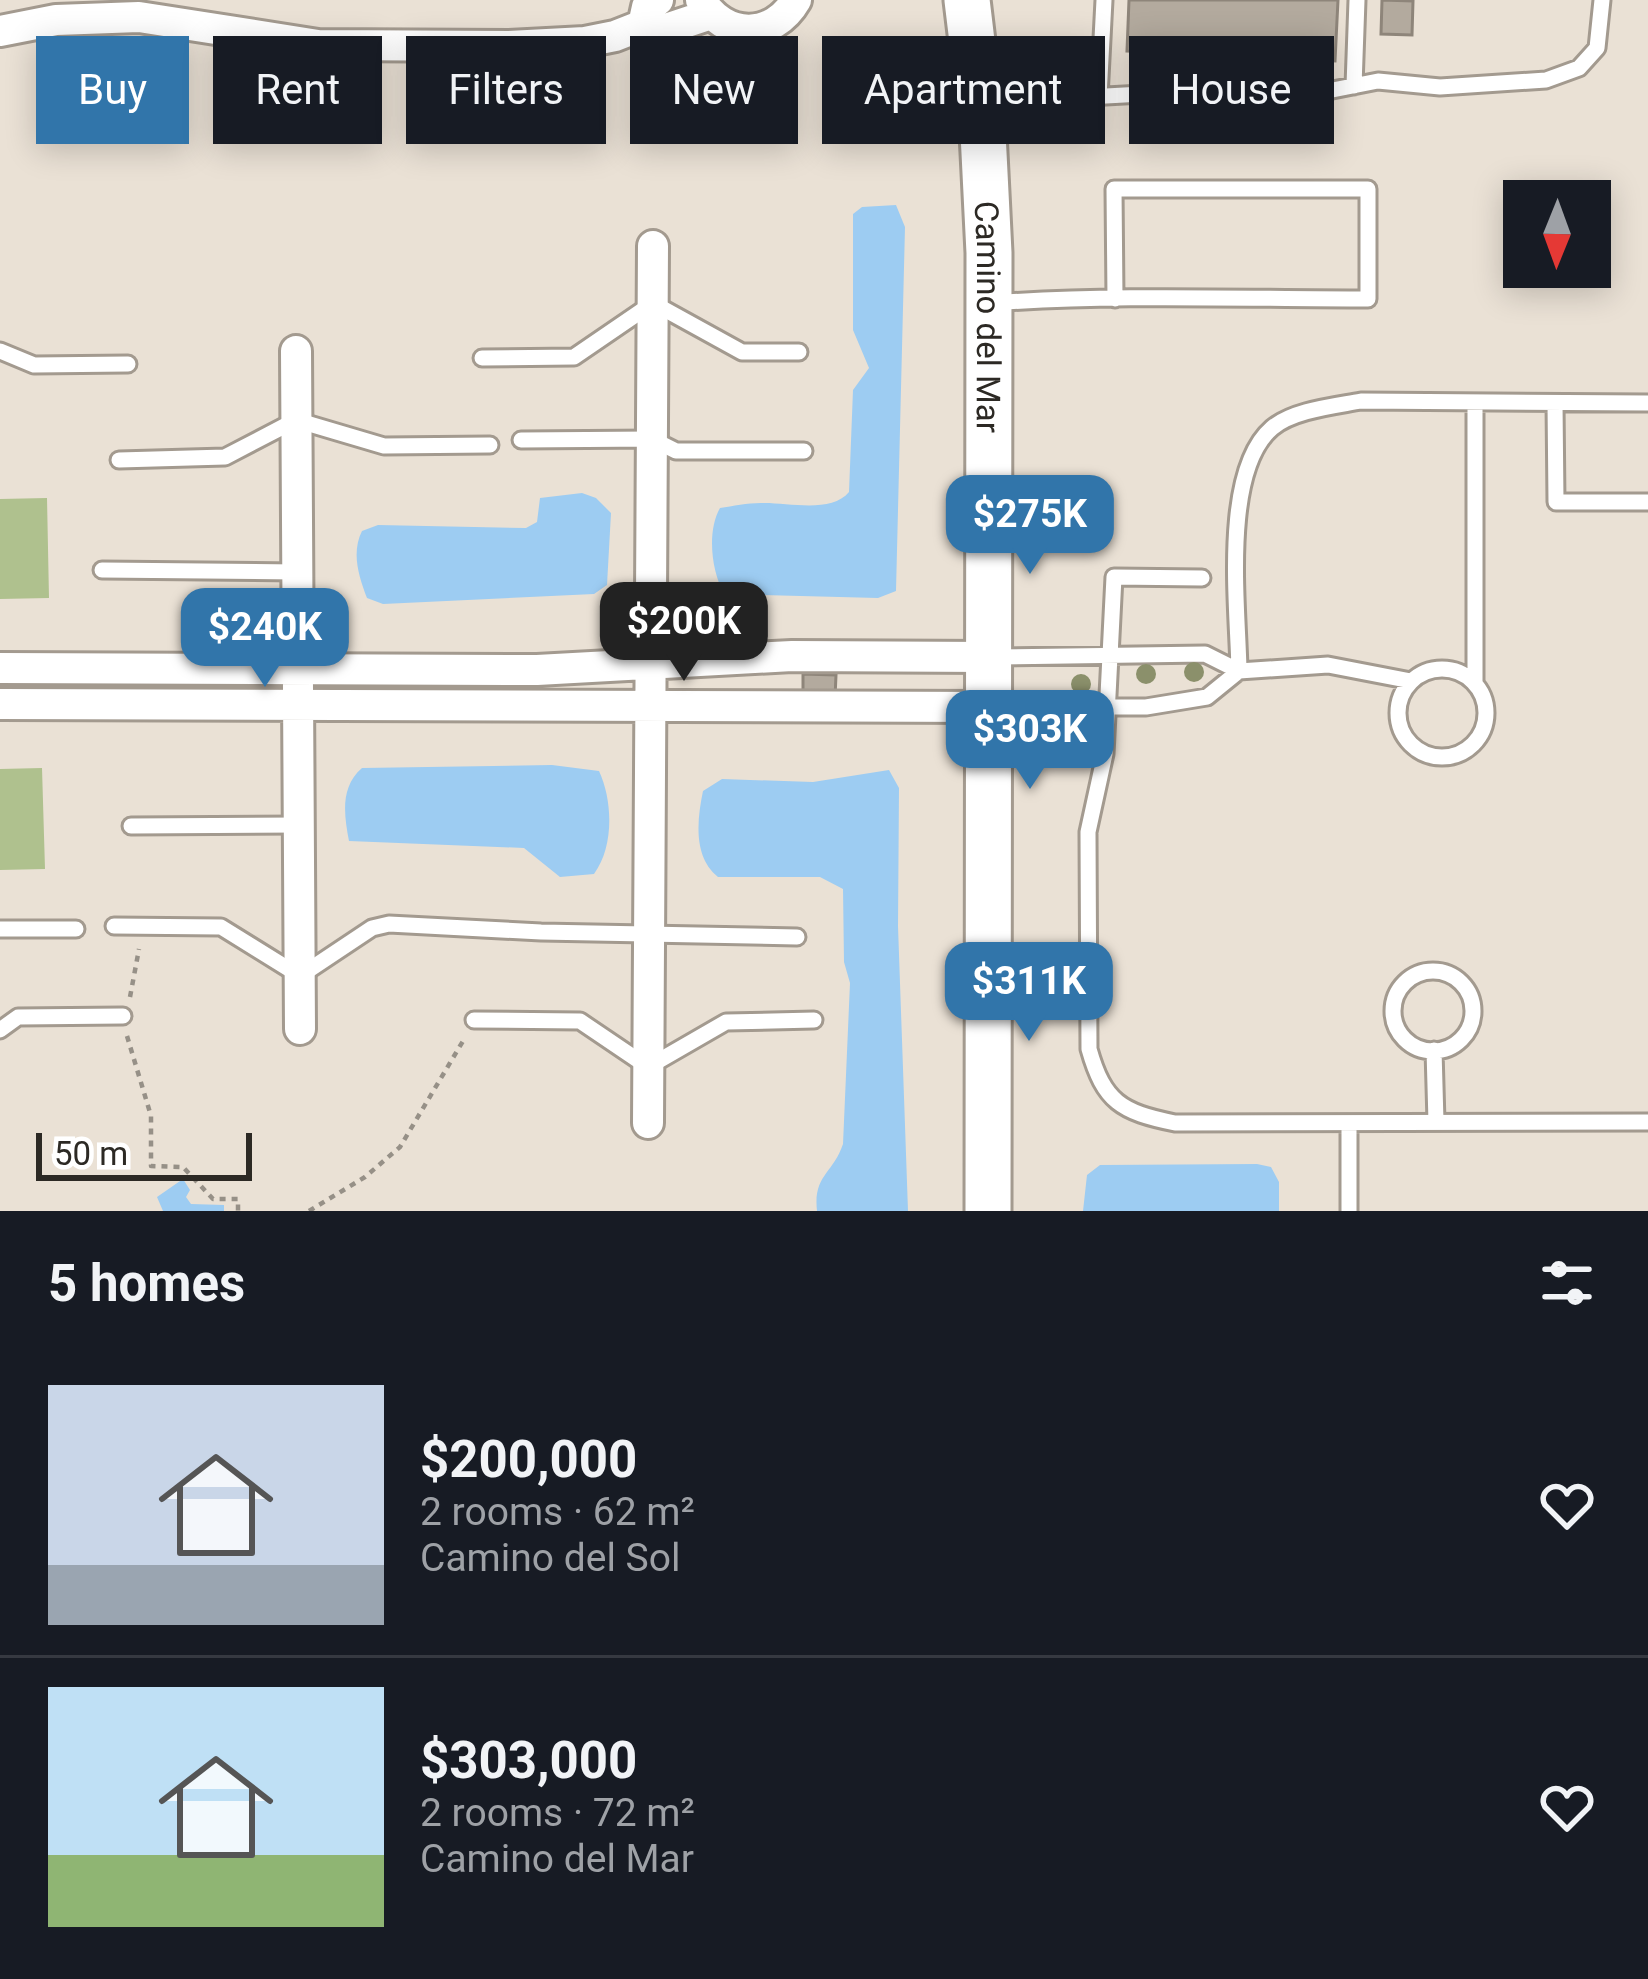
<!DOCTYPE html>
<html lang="en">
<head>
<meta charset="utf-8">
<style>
  body { margin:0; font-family:Roboto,sans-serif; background:#242831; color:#f1f3f6; height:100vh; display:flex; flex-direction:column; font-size:45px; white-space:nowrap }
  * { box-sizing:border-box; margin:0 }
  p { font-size:39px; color:#9ea1a6 }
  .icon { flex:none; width:66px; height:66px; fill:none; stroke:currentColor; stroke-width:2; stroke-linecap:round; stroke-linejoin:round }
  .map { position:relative; height:1211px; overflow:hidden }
  .sheet { display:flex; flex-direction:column; background:#171b24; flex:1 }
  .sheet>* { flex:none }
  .guide { position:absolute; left:36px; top:36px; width:1578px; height:108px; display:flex; gap:24px }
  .needle { width:78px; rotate:181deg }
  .controls { position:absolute; left:1503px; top:180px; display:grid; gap:24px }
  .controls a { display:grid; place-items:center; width:108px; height:108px; border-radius:0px; background:#171b24; box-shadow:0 6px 30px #0003; font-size:60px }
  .scale { position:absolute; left:36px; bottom:30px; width:216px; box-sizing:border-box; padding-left:12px; border:6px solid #2c2924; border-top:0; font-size:33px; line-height:42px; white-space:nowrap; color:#2c2924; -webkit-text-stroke:9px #fff; paint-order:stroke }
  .price { position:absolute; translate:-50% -102px; padding:0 27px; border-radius:24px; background:#3175aa; color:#fff; font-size:39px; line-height:78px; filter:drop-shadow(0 3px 6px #0008) }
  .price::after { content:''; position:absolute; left:50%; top:72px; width:36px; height:27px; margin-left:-18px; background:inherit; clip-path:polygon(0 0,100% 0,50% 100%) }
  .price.selected { background:#222; color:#fff }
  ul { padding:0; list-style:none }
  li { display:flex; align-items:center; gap:36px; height:300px; padding:0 48px }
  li+li { border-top:3px solid #363941 }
  li span { display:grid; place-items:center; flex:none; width:336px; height:240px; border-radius:0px; color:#555 }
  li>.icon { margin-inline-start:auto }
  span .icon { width:144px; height:144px; fill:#fffc; stroke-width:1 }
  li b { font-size:51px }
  h2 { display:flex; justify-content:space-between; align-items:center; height:144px; padding:0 48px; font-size:51px }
  .chip { padding:0 42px; border-radius:0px; background:#171b24; box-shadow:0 6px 30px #0003; font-size:42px; line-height:108px }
  .chip.selected { background:#3175aa; color:#fff }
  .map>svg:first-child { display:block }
  .green { fill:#afc18e }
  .water { fill:#9dccf2 }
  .building { fill:#b3aa9e; stroke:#8e857a; stroke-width:3 }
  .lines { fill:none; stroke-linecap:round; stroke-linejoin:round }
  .lane-casing { stroke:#a39a8f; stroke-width:21 }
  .street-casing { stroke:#a39a8f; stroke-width:36 }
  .secondary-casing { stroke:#a39a8f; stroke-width:51 }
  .path { stroke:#969087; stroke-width:4.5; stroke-dasharray:6 6; stroke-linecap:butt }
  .lane { stroke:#fff; stroke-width:15 }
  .street { stroke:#fff; stroke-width:30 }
  .secondary { stroke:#fff; stroke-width:45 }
  .tree { fill:#8b906b }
  .labels { text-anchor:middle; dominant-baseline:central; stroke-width:9; stroke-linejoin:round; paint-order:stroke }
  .street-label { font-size:33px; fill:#2c2924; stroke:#fff }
</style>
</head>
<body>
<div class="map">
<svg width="1648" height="1211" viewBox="0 0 1648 1211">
  <rect width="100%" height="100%" fill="#eae1d5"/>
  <path class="green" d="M 47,498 L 49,598 L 0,599 L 0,499 Z
    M 42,768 L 45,869 L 0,870 L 0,769 Z"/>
  <path class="water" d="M 896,205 L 905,227 L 896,591 L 878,598 L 724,594 C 711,570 707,531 720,508 C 733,506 747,503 761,503 C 787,502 831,514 849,492 L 853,390 L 869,368 L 853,330 L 853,214 L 862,207 Z
    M 582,493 L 596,498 L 611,513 L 607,585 L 594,594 L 383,604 L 367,598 C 359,577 351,553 362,531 L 378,525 L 526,528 L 537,522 L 540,498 Z
    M 552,765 L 599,771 C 613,801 614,847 594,874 L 560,877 L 524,848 L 349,841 C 344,815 340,787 362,768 Z
    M 889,770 L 899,788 L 898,926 L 908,1211 L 817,1211 C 813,1175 833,1174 843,1144 L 850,983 L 844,962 L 843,889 L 820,877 L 718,877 C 693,857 697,820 703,791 L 722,779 L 813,782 Z
    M 1257,1164 L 1271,1167 L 1279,1182 L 1279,1211 L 1083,1211 L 1087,1175 L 1100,1165 Z
    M 183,1179 L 190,1190 L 186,1197 L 191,1204 L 224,1205 L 224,1211 L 163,1211 L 157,1197 Z"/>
  <path class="building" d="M 1129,0 L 1338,0 L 1335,61 L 1284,59 L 1285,46 L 1251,44 L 1250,54 L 1127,51 Z
    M 1382,0 L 1413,1 L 1412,35 L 1381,34 Z
    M 803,674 L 836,675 L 835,698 L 803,697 Z"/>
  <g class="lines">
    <g class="lane-casing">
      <path id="lane" d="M 1354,86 L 1357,0
        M 1099,97 L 1104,0
        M 982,103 L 1142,94 L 1292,98 L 1378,81 L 1440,87 L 1546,80 L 1579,68 L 1597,48 L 1602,0
        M 992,303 C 1117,294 1243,299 1368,299 L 1368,189 L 1114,189 L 1115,299
        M 0,351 L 34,365 L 128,364
        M 482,358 L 574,357 L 653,303 L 742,352 L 799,352
        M 1555,403 L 1556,502 L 1648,502
        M 521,440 L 652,439 L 676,451 L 804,451
        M 119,460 L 225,457 L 296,420 L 384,446 L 490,445
        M 102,570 L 297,572
        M 1202,578 L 1114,577 L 1105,754 L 1088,832 L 1089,1049 C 1104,1102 1121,1112 1175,1123 L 1648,1122
        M 992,657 L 1205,654 L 1239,671 L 1328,665 L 1411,681
        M1398 713a44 44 0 1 1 88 0a44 44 0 1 1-88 0Z
        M 1239,671 C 1238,607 1221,472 1272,428 C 1293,410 1335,406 1361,401 L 1648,403
        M 1475,682 L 1475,402
        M 994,707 L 1146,707 L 1207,697 L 1239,671
        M 131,826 L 299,825
        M 114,926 L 221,927 L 300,976 L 372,928 L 389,924 L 541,932 L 797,937
        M 0,929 L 76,929
        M1393 1011a40 40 0 1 1 80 0a40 40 0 1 1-80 0Z
        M 474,1020 L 580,1021 L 648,1067 L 726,1022 L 814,1020
        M 0,1030 L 18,1017 L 123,1016
        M 1434,1050 L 1436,1122
        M 1349,1123 L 1349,1211"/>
    </g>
    <g class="street-casing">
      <path id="street" d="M 701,0 C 724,39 773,40 796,0
        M 643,25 L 647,7 L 658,0
        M 0,31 L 56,20 L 139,17 L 318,45 L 509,46 L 585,42 L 615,36 L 643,25 L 666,29 L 711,14
        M 296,351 L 300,1029
        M 0,668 L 537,670 L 792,656 L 989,657
        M 0,704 L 989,707
        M 648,1123 L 653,246"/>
    </g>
    <g class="secondary-casing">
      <g id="secondary">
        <path id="s1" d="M 967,0 L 983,133 L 989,253 L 988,1211"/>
      </g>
    </g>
    <path class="path" d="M 130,997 L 139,949
      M 127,1036 L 151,1116 L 151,1166 L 183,1167 L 213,1199 L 238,1199 L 238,1211
      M 309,1211 L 365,1177 L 400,1147 L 463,1041"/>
    <use href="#lane" class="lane"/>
    <use href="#street" class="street"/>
    <use href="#secondary" class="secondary"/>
  </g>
  <g class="tree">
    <circle cx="1194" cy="672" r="10"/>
    <circle cx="1146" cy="674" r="10"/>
    <circle cx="1081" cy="684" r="10"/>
  </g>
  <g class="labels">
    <g class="street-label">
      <text stroke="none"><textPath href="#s1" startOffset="318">Camino del Mar</textPath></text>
    </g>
  </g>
</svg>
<div class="controls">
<a><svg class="needle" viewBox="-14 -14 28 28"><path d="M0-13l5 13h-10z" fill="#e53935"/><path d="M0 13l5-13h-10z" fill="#9ea1a6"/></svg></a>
</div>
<div class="scale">50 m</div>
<b class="price" style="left:1030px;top:577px">$275K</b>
<b class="price selected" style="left:684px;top:684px">$200K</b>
<b class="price" style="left:265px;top:690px">$240K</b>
<b class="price" style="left:1030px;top:792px">$303K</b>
<b class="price" style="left:1029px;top:1044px">$311K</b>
<div class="guide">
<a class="chip selected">Buy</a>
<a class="chip">Rent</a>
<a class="chip">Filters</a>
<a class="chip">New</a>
<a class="chip">Apartment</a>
<a class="chip">House</a>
</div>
</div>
<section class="sheet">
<h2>5 homes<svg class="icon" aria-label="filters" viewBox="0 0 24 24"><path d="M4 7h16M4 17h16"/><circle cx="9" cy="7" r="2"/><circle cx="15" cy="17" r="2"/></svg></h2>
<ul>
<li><span style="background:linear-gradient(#c9d6e8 75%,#9aa5b1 0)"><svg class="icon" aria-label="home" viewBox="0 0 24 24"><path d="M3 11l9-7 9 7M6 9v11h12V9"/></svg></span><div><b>$200,000</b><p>2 rooms · 62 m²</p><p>Camino del Sol</p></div><svg class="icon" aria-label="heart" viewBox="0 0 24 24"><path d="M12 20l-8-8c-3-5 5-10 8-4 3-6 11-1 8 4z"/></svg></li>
<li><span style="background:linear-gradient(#bfe0f5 70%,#8fb573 0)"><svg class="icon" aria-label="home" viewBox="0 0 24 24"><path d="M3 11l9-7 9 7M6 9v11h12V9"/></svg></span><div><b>$303,000</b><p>2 rooms · 72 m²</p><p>Camino del Mar</p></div><svg class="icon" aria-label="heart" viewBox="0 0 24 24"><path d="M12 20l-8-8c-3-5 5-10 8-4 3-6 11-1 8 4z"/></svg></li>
</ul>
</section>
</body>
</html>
